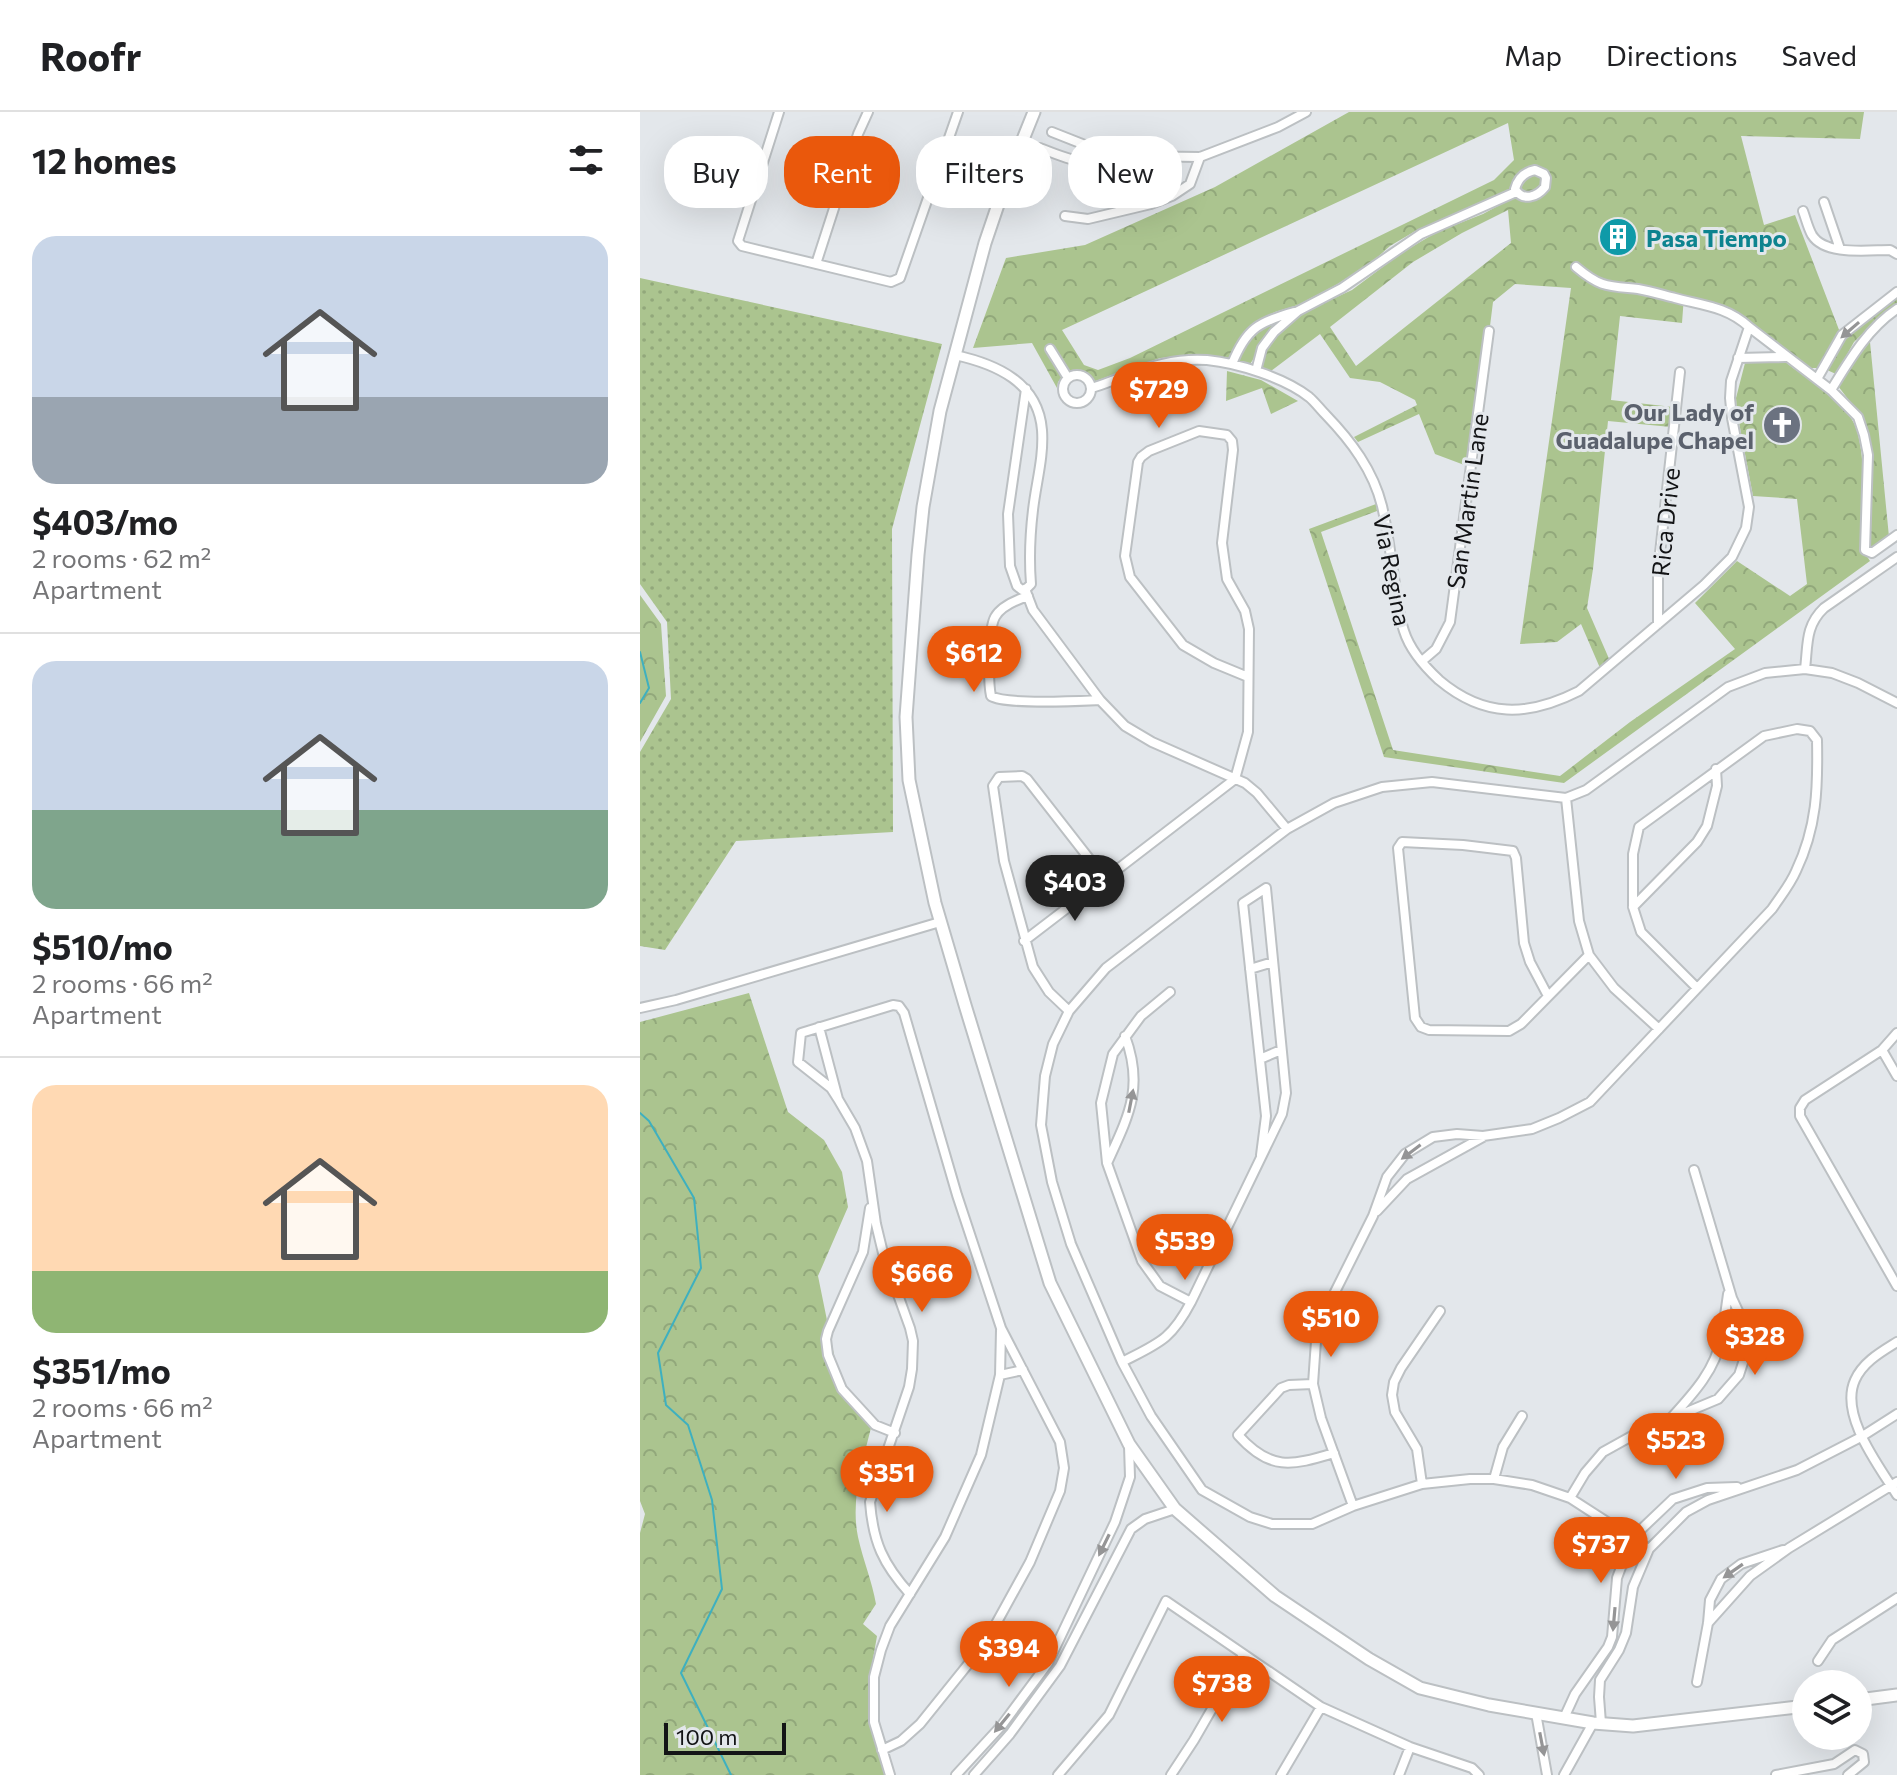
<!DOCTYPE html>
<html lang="en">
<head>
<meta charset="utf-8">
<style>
  body { margin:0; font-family:Commissioner,sans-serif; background:#f6f6f6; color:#202124; height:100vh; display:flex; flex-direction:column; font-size:30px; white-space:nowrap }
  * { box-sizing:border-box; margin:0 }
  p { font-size:26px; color:#757577 }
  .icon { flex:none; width:44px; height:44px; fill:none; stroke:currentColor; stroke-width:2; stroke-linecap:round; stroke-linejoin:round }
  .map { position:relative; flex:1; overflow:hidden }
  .drawer { display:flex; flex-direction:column; background:#fff; width:640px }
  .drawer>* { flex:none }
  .top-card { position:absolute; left:24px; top:24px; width:760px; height:72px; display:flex; gap:16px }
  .fabs { position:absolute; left:1152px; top:1558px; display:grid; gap:16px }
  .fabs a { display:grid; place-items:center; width:80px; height:80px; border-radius:50%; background:#fff; box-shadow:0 8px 32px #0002; font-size:40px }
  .scale { position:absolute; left:24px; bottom:20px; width:122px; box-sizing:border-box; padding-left:8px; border:4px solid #131416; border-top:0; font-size:22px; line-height:28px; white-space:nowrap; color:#131416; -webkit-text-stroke:6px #e3e7eb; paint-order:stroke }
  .price { position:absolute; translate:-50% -68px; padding:0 18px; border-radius:28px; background:#ea580c; color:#fff; font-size:26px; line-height:52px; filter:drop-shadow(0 2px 4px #0008) }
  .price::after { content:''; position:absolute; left:50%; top:48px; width:24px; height:18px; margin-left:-12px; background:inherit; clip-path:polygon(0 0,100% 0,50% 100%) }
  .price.on { background:#222; color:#fff }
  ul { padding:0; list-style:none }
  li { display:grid; align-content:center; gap:16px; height:424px; padding:0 32px }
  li+li { border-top:2px solid #e0e0e0 }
  li span { display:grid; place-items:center; height:248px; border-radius:24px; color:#555 }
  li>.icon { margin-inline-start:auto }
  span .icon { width:144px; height:144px; fill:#fffc; stroke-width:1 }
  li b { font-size:34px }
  h2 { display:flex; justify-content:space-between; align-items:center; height:96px; padding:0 32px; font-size:34px }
  .pill { padding:0 28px; border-radius:32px; background:#fff; box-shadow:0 8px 32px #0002; font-size:28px; line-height:72px }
  .pill.on { background:#ea580c; color:#fff }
  header { display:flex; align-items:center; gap:48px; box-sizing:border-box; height:112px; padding:0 40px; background:#fff; border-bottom:2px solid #e0e0e0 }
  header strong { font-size:38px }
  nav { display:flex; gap:44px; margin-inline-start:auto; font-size:28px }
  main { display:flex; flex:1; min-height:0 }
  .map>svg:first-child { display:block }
  .grass { fill:url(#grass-dots) }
  .forest { fill:url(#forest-crowns); fill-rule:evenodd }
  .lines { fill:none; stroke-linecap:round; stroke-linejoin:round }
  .stream { stroke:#3eb0bf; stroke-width:2 }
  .minor-casing { stroke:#bcc0c3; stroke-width:12 }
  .tertiary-casing { stroke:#bcc0c3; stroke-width:15 }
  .minor { stroke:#fff; stroke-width:8 }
  .tertiary { stroke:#fff; stroke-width:11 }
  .oneway { fill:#959596 }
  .labels { text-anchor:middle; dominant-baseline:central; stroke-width:6; stroke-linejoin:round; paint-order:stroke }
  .culture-label { font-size:24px; font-weight:bold; fill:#0d838f; stroke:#e3e7eb; text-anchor:start }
  .worship-label { font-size:24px; font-weight:bold; fill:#5b616d; stroke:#e3e7eb; text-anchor:end }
  .street-label { font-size:24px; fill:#131416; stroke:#e3e7eb }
</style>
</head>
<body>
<header>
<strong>Roofr</strong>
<nav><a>Map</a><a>Directions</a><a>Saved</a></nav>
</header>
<main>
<section class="drawer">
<h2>12 homes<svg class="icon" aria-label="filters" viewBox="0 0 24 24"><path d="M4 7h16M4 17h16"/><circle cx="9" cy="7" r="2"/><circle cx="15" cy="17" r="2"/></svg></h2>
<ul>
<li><span style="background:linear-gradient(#c9d6e8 65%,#9aa5b1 0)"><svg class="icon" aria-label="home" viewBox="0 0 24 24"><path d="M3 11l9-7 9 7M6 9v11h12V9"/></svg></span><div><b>$403/mo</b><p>2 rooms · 62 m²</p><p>Apartment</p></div></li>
<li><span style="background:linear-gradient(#c9d6e8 60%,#7fa58c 0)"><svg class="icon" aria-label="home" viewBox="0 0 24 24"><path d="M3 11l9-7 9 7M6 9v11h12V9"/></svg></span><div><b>$510/mo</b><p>2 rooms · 66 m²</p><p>Apartment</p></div></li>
<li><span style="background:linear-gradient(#ffd9b3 75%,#8fb573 0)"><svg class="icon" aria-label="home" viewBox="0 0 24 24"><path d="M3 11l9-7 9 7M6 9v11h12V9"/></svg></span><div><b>$351/mo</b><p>2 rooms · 66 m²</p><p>Apartment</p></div></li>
</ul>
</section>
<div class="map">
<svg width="1257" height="1663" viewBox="0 0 1257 1663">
  <defs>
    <pattern id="grass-dots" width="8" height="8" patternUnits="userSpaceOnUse" patternTransform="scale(2)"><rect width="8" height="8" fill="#abc48f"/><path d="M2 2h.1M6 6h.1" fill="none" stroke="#92a87b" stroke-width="1.8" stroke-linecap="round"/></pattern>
    <pattern id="forest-crowns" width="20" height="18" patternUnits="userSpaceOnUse" patternTransform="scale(2)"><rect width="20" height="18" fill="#abc48f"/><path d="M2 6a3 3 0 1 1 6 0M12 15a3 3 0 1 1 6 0" fill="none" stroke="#92a87b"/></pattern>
  </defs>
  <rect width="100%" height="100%" fill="#e3e7eb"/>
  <path class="grass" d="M 0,166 L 302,232 L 252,417 L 253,720 L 96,729 L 25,838 L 0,834 L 0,640 L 31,587 L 27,510 L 0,472 Z"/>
  <path class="forest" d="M 709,0 L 1224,0 L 1220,27 L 1101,24 L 1124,113 L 1155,103 L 1201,223 L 1181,256 L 1170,256 L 1098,202 L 1078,192 L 1044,184 L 1042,211 L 980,204 L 971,288 L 1033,295 L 1031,315 L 968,309 L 953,457 L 947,496 L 970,549 L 960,556 L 941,512 L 917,530 L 880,532 L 931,176 L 875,172 L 853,190 L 850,214 L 846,215 L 827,354 L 795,342 L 779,302 L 718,330 L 714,325 L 777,293 L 775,288 L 740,270 L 710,266 L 680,222 L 631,259 L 619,255 L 626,237 L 646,212 L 675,195 L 712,178 L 760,142 L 797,120 L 843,102 L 865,90 L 862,81 L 828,98 L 777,118 L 750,134 L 731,151 L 696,173 L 658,193 L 635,200 L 613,211 L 601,225 L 593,242 L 588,249 L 557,243 L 520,246 L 450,271 L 440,265 L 426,262 L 418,270 L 417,276 L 392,231 L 333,236 L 366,146 L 445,133 L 575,75 ZM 868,11 L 874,48 L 854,68 L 490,246 L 458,258 L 444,253 L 422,218 ZM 868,98 L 871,131 L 716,254 L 690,215 L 773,150 L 822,121 Z
    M 1257,183 L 1257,191 L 1249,196 L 1214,230 L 1196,262 L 1187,258 L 1206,226 Z
    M 647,204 C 637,213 625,222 619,234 C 615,241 615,246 610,252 L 602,252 L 598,249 C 609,217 618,218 647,204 Z
    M 1230,230 L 1249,425 L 1230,437 L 1227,434 L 1231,345 L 1221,304 L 1198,274 L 1210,253 Z
    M 1144,249 C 1167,267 1192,282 1210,305 C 1229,328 1222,406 1223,438 L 1230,449 L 924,671 L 744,645 L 669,417 L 736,392 L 737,399 L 681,420 L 753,638 L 920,664 L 990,610 L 1095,537 L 1055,491 L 1097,449 L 1150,484 L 1167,472 L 1157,387 L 1113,384 L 1097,300 L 1096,286 L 1105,251 Z
    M 587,259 L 621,268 L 658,289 L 631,302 L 622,276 L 586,289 Z
    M 0,483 L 21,512 L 26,584 L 0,630 Z
    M 109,881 L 148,1000 L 184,1028 L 202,1060 L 208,1095 L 178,1164 L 201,1277 L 233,1308 C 224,1345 210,1386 218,1425 C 223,1448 232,1469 236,1492 L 223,1512 L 237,1524 L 228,1576 L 248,1663 L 0,1663 L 0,1421 L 5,1402 L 0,1389 L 0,910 Z"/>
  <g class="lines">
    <path class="stream" d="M 0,540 L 9,576 L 0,591
      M 0,1001 L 9,1009 L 54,1086 L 61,1156 L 18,1241 L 26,1293 L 48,1313 L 72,1388 L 82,1477 L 41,1561 L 91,1663"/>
    <g class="minor-casing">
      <path id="minor" d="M 139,0 L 98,129 L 102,134 L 251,170 L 260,166 L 318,0
        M 412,20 L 450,35 L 484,44
        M 400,36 C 425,46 460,61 484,44 L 560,45 L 638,15 L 666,0
        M 895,58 L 904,62 L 906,66 L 905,75 C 897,85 883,90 875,77 C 878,66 885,60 895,58 Z
        M 1184,90 L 1200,137
        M 1163,99 C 1166,107 1168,116 1172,123 C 1185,144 1228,138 1250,138 L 1257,142
        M 425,104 L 448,107 L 511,92 L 532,84 L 550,72 L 560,45
        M 176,152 L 218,22 L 228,0
        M 936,155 C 961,176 968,174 998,177 C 1010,179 1023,183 1035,186 C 1062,193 1088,195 1109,215 L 1191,278 L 1218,305 L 1224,323 L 1228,343 L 1225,438 L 1232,441 L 1257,423
        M 410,237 L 428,266
        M 315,243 C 356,252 398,270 402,318 C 404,345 396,371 393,398 C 390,423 389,447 391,472 L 387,476 L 382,478 L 377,474 L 370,454 L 368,402 L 386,277
        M 1098,246 L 1145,245
        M 592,252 C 606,217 618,210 654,200
        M 616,259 L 622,236 L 634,220 L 658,199 L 702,176 L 781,122 L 876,80
        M423 277a14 14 0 1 1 28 0a14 14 0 1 1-28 0Z
        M 1177,267 L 1202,223 L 1257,180
        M 451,276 C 463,273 473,268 485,264 C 511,253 539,246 567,248 C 598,251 645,266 669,285 C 675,290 680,297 686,303 C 711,329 733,358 742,394 C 748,420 751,446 755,472 C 757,488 759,504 764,519 C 770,538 785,555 799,568 C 844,606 888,605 939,579 L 1064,473 L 1092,445 L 1106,416 L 1109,395 L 1092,306 L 1090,286 L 1091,269 L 1109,215
        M 1191,278 C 1209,249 1228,216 1257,197
        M 385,477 L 393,498 L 460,588 L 485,614 L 512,630 L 605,671 L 617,681 L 647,717
        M 388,484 C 376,488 361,494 355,505 C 348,518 348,570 351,584 C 366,593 438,589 460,588
        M 1018,512 L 1018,459 L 1040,260
        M 782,549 L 796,537 L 810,510 L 849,219
        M 1165,557 C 1168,533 1165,514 1184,496 L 1257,445
        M 608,565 L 574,551 L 543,533 L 490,465 L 485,444 L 498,350 L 501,345 L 509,339 L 559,319 L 587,323 L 592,329 L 593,338 L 582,431 L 587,467 L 605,499 L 609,517 L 608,620 L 595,667 L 465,767 L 387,667 L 382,664 L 359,665 L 353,674 L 364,749 L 393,855 L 409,880 L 429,899 L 413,932 L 405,964 L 401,1013 L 412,1070 L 431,1132 L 482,1250 L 511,1304 L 562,1378 L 610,1405 L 632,1412 L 672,1412 L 713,1394 L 782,1372 L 830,1367 L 854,1367 L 892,1373 L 930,1386 L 1009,1437
        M 926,686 L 939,809 L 949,843 L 974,876 L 1019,917
        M 993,795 L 1057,730 L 1067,714 L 1077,674 L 1076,657
        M 384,829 L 465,767
        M 610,857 L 633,850
        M 908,884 L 890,850 L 884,831 L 876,746 L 873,739 L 823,733 L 762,730 L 758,736 L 775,906 L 781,915 L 789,918 L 869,919 L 881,912 L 949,843
        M 0,896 L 36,888 L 300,810
        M 429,899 L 466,856 L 647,717 L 694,691 L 742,675 L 792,670 L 926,686 L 946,678 L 1088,575 L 1125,561 L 1165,557 L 1192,561 L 1218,571 L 1257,591
        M 179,915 L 198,987 L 215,1016 L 227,1049 L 236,1112 L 243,1141 L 270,1216 L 273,1229 L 272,1257 L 269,1275 L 230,1390 C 233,1430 243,1452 270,1482
        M 1257,921 L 1242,938 L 1165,988 L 1160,996 L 1160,1004 L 1257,1174
        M 1242,938 L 1257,964
        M 620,947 L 641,938
        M 198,987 L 191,976 L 158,950 L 161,921 L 253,893 L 259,894 L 264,901 L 317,1083 L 361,1216 L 420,1330 L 424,1356 L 420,1379 L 390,1450 L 346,1530 L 280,1612 L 261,1629 L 242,1638
        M 468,1049 C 489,1003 504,975 485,924
        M 230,1096 L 223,1140 L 188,1219 L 186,1227 L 188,1243 L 202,1277 L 235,1313 L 255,1321
        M 737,1099 L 767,1067 L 843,1025
        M 551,1190 L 642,1002 L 646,981 L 626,776 L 603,791 L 626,1004 L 621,1043
        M 1257,1230 C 1241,1240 1223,1250 1215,1268 C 1199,1303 1239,1354 1257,1383
        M 482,1250 C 519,1231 531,1228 551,1190 L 520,1174 L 502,1149 L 467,1051 L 461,991 L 473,942 L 501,904 L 530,880
        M 360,1263 L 383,1258
        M 673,1272 L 649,1273 L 641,1276 L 598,1323 C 630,1359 651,1354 694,1341
        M 1032,1305 C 1053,1282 1076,1257 1081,1226 C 1084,1211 1086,1197 1088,1182
        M 854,1367 L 863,1335 L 882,1304
        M 782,1372 L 777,1337 L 755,1300 L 752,1283 L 754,1270 L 761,1256 L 800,1199
        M 930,1386 L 945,1361 L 963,1340 L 999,1320 L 1078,1287 L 1099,1263 L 1109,1232 L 1104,1212 L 1092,1186 L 1054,1058
        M 713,1394 L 681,1306 L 673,1272 L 676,1229 L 690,1190 L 733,1104 L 747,1065 L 765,1042 L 793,1025 L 817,1022 L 843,1024 L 892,1017 L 919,1006 L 950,990 L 1132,797 C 1140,785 1150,773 1156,759 C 1177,715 1178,676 1177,628 L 1170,619 L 1157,617 L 1124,624 L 999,715 L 993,742 L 993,795 L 1001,820 L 1057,876
        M 1068,1511 L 1110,1464 L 1149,1436 L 1257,1370
        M 1178,1549 L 1192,1528 L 1257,1486
        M 1057,1570 L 1068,1511 L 1070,1488 L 1081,1467 L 1101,1452 L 1143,1438
        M 896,1601 L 907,1663
        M 924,1606 L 935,1582 L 968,1535 L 972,1525 L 977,1466 L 992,1426 L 1033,1387 L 1067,1376 L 1097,1375
        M 961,1611 L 959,1585 L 960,1568 L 979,1538 L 986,1521 L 993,1475 L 1009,1437 L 1046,1400 L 1068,1388 L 1157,1358 L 1221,1325 L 1257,1302
        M 250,1663 L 234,1610 L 234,1565 L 241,1538 L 250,1514 L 305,1425 L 341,1343 L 360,1263 L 361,1218
        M 316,1663 L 362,1613 L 408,1551 L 475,1410 L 490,1365 L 489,1334
        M 334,1663 L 370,1622 L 420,1554 L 491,1417 L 505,1407 L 535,1397
        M 418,1663 L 469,1603 L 526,1489 L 681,1595 L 770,1635 L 832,1656 L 839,1663
        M 531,1663 L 554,1628 L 603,1543
        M 641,1663 L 681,1595
        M 759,1663 L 770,1635
        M 924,1663 L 953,1611
        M 1136,1663 L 1194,1652 L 1215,1638 L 1223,1642 L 1224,1650 L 1208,1663"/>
    </g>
    <g class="tertiary-casing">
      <path id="tertiary" d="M 394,0 L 365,72 L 345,131 L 300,299 L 283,395 L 278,443 L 266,605 L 269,668 L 295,791 L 325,893 L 410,1171 L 489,1332 L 535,1397 L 635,1484 L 729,1547 L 780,1576 L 849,1593 L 953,1611 L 993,1614 L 1166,1594
        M 1218,1588 L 1257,1583"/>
    </g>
    <use href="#minor" class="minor"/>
    <use href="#tertiary" class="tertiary"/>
  </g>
  <defs><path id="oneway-solid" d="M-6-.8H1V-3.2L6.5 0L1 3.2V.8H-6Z" transform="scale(2)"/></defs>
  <g class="oneway">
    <use href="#oneway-solid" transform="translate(1210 218) rotate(139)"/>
    <use href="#oneway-solid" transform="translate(491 989) rotate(-79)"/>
    <use href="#oneway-solid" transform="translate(771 1040) rotate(143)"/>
    <use href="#oneway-solid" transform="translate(464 1433) rotate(116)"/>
    <use href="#oneway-solid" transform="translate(1093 1459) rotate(145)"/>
    <use href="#oneway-solid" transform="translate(974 1507) rotate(95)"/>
    <use href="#oneway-solid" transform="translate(362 1611) rotate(129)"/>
    <use href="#oneway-solid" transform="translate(902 1632) rotate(79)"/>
  </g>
  <defs>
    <g id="building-disc" transform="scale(2)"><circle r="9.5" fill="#0f9aa8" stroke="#e3e7eb"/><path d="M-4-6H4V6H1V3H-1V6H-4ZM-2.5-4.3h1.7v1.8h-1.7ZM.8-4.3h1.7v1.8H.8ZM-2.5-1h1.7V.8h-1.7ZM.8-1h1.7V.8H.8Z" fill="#fff"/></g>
    <g id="church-disc" transform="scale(2)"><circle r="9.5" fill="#6b7280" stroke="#e3e7eb"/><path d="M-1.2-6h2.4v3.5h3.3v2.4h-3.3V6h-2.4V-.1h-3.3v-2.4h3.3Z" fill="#fff"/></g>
  </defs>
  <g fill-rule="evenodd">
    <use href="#building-disc" x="978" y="125"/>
    <use href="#church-disc" x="1142" y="313"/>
  </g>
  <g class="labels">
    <g class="culture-label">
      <text x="1006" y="125">Pasa Tiempo</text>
    </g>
    <g class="worship-label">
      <text x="1114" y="299">Our Lady of<tspan x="1114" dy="28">Guadalupe Chapel</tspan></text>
    </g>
    <g class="street-label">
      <text transform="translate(827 389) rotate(-82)">San Martin Lane</text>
      <text transform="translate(1025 410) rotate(-84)">Rica Drive</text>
      <text transform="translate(753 458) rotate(79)">Via Regina</text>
    </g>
  </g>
</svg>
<div class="fabs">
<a><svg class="icon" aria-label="layers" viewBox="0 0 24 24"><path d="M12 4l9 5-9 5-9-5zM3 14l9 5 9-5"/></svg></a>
</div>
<div class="scale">100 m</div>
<b class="price" style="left:519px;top:318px">$729</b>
<b class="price" style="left:334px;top:582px">$612</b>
<b class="price on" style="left:435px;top:811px">$403</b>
<b class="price" style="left:545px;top:1170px">$539</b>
<b class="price" style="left:282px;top:1202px">$666</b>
<b class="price" style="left:691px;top:1247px">$510</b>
<b class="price" style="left:1115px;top:1265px">$328</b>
<b class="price" style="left:1036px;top:1369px">$523</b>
<b class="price" style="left:247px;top:1402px">$351</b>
<b class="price" style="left:961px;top:1473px">$737</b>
<b class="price" style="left:369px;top:1577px">$394</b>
<b class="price" style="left:582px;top:1612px">$738</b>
<div class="top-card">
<a class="pill">Buy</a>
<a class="pill on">Rent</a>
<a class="pill">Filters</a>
<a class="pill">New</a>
</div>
</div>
</main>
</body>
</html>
